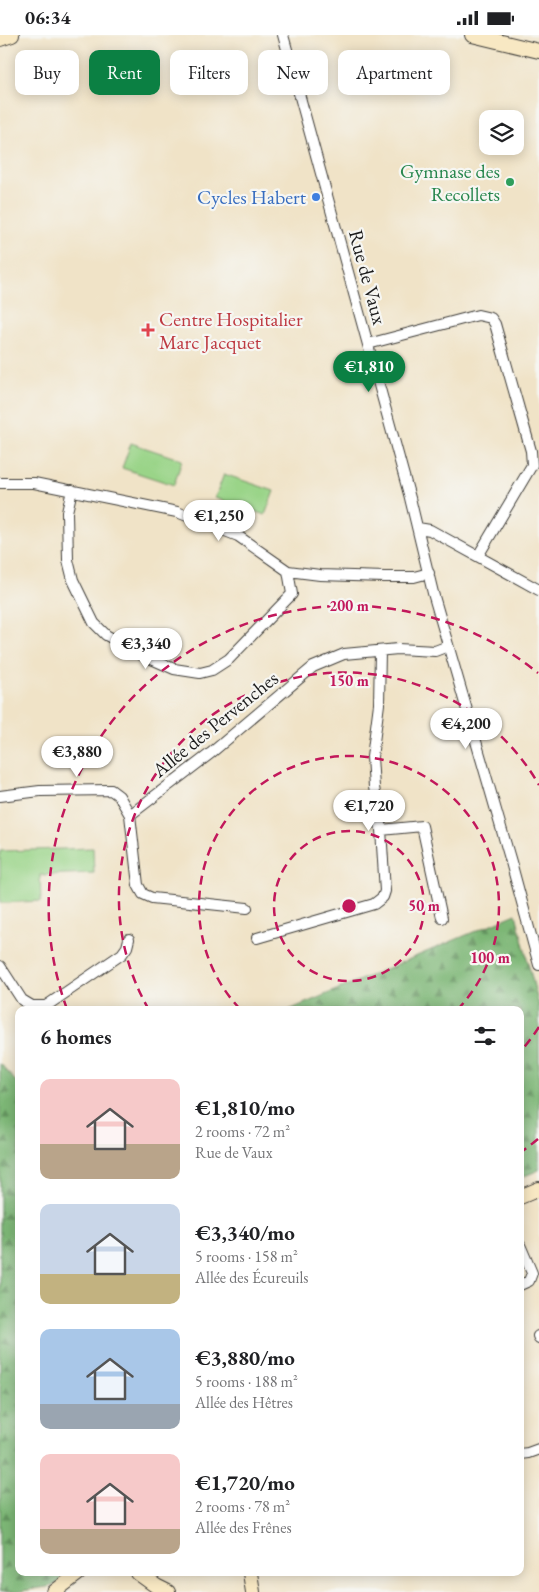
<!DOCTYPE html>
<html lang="en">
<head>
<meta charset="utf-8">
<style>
  body { margin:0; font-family:"EB Garamond",serif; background:#f2f2f2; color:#202124; height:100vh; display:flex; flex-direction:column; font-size:19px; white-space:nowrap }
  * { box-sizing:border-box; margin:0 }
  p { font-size:16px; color:#757577 }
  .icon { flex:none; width:28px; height:28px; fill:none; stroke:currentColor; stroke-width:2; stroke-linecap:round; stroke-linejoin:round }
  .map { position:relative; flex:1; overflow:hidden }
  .side { position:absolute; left:15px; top:971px; width:509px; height:570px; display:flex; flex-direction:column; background:#fff; border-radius:10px; box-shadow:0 2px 12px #0003 }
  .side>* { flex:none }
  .hud { position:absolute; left:15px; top:15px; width:510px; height:45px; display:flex; gap:10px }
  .tools { position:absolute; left:479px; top:75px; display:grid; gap:10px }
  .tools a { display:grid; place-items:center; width:45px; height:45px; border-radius:10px; background:#fff; box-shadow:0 2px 12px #0003; font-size:25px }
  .price { position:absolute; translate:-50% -42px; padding:0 11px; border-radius:18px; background:#fff; color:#222; font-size:16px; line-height:32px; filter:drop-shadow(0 1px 2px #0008) }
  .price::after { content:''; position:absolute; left:50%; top:30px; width:15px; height:11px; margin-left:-8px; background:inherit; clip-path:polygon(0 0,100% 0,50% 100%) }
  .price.active { background:#0b8043; color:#fff }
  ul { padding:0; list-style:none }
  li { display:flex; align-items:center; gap:15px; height:125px; padding:0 25px }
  li span { display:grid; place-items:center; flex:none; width:140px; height:100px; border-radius:10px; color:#555 }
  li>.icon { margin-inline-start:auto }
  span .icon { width:60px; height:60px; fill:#fffc; stroke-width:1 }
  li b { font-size:21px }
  h2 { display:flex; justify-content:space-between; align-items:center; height:60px; padding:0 25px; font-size:21px }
  .pill { padding:0 18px; border-radius:10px; background:#fff; box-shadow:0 2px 12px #0003; font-size:18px; line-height:45px }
  .pill.active { background:#0b8043; color:#fff }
  .status { display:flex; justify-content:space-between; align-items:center; height:35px; padding:0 25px; background:#fff; direction:ltr }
  .status svg { height:14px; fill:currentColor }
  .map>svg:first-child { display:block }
  .forest { fill:url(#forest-firs); stroke:#4c6948 }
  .garden { fill:#9ad488; stroke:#5b7852 }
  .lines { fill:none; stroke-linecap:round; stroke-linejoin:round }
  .street-casing { stroke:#3c3a36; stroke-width:12 }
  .secondary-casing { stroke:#3c3a36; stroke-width:16 }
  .street { stroke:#fff; stroke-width:10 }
  .secondary { stroke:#f8e8c3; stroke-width:14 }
  .ring { fill:none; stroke:#c2185b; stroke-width:2.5; stroke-dasharray:9 6 }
  .leisure-dot { fill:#2e9e5b; stroke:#f6f6f2; stroke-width:2 }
  .shop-dot { fill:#3f7fe0; stroke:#f6f6f2; stroke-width:2 }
  .health-dot { fill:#e0444e; stroke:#f6f6f2; stroke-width:2 }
  .labels { text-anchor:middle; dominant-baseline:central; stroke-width:4.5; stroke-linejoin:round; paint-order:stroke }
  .leisure-label { font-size:20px; fill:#27864d; stroke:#f6f6f2; text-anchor:end }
  .shop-label { font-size:20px; fill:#366cbe; stroke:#f6f6f2; text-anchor:end }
  .street-label { font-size:20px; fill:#1c1c1c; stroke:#f6f6f2 }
  .health-label { font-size:20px; fill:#be3a42; stroke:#f6f6f2; text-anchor:start }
  .centre { fill:#c2185b; stroke:#f6f6f2; stroke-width:2.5 }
  .ring-label { font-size:15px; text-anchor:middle; font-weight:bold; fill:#c2185b; stroke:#f6f6f2; stroke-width:4.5; stroke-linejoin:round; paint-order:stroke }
</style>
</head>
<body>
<div class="status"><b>06:34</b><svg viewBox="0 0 49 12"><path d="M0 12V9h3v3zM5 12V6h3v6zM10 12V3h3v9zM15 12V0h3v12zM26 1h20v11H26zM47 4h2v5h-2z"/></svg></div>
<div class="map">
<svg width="539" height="1557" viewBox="0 0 539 1557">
  <defs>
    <pattern id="forest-firs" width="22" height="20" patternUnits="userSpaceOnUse" patternTransform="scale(1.25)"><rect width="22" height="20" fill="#7bb674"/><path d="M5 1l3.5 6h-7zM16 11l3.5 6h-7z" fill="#64935e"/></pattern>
  </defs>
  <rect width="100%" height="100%" fill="#f6f6f2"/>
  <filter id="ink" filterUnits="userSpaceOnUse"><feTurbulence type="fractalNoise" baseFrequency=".02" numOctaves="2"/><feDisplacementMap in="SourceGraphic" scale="10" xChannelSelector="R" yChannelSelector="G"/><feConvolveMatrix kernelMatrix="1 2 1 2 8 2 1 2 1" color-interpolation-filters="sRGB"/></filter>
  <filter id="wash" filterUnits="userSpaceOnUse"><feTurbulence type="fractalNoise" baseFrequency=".0096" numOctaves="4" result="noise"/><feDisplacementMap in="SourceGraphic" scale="20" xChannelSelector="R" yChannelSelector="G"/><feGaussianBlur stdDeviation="1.12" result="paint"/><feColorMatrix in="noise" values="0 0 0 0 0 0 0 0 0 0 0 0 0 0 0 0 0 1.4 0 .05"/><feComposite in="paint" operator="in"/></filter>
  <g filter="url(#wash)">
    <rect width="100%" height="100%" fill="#f0e3c7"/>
    <path class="forest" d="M 516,879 L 539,971 L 539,1135 L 520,1143 L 520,975 L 289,975 Z
      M 0,1028 L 19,1050 L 19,1538 L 78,1538 L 52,1551 L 16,1557 L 0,1557 Z"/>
    <path class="garden" d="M 131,408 L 182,425 L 174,450 L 122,433 Z
      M 224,439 L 274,456 L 265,480 L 215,463 Z
      M 93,813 L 94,838 L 40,840 L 41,866 L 0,868 L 0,816 Z"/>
  </g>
  <g filter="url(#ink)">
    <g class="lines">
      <g class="street-casing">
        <path id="street" d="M 283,0 L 410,463 L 433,558 L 511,827 L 539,930
          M 368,309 L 478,280 L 491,283 L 495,289 L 531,416 L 532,430
          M 0,448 L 34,448 L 177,477 L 238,501 L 288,536 L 320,540 L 385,542 L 414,542 L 429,538
          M 72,455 L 67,477 L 68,525 L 73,545 L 94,588 L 106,600 L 140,619 L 174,634 L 200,638 L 212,635 L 229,624 L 292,559 L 288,536
          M 418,493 L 430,495 L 539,555
          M 478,521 L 532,430
          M 0,761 L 40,756 L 111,755 L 119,761 L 130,780
          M 381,795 L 422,791 L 442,883
          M 247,873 L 152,863 L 143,859 L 138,850 L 130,780 L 211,718 L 313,632 L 344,619 L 398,614 L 435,616 L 448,611
          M 257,903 L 374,869 L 383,862 L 385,856 L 381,795 L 374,752 L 372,722 L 379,669 L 380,616
          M 0,931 L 22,965 L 32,971 L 46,971 L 122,919 L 127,912 L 129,904
          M 520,1210 L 532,1238 L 529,1246 L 520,1250
          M 538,1301 L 539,1303
          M 520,1419 L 528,1418 L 539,1414"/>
      </g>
      <g class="secondary-casing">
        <path id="secondary" d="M 472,0 L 539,16
          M 0,4 L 12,0
          M 520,1162 L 539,1154
          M 138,1538 L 156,1551 L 168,1557
          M 250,1538 L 253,1557
          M 54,1557 L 79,1538"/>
      </g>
      <use href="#street" class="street"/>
      <use href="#secondary" class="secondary"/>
    </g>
  </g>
  <g class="ring">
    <circle cx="349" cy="871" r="75"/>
    <path d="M240 974A150 150 0 1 1 458 974"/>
    <path d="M539 992A225 225 0 0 1 520 1017M149 975A225 225 0 0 1 539 750"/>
    <path d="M538 1104A300 300 0 0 1 521 1117M67 974A300 300 0 0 1 538 638"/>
  </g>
  <circle class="leisure-dot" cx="510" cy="147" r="5"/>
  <circle class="shop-dot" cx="316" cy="162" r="5"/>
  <path class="health-dot" d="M145.5 287.5h5v5h5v5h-5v5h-5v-5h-5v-5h5z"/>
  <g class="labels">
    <g class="leisure-label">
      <text x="500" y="136">Gymnase des<tspan x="500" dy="23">Recollets</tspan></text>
    </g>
    <g class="shop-label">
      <text x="306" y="162">Cycles Habert</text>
    </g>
    <g class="street-label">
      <text transform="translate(368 242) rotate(75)">Rue de Vaux</text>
      <text transform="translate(215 689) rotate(-39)">Allée des Pervenches</text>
    </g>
    <g class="health-label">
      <text x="159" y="284">Centre Hospitalier<tspan x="159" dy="23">Marc Jacquet</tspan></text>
    </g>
  </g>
  <circle cx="349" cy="871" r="8" class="centre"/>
  <g class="ring-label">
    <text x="349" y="576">200 m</text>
    <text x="349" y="651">150 m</text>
    <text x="424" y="876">50 m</text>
    <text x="490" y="928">100 m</text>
  </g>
</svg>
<div class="tools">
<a><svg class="icon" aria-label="layers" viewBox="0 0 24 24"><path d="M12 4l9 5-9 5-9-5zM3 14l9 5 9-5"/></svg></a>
</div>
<b class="price active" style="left:369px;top:358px">€1,810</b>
<b class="price" style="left:219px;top:507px">€1,250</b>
<b class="price" style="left:146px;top:635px">€3,340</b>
<b class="price" style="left:466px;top:715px">€4,200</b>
<b class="price" style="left:77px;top:743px">€3,880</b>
<b class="price" style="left:369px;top:797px">€1,720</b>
<div class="hud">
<a class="pill">Buy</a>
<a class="pill active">Rent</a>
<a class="pill">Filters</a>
<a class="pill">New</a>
<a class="pill">Apartment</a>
</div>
<section class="side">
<h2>6 homes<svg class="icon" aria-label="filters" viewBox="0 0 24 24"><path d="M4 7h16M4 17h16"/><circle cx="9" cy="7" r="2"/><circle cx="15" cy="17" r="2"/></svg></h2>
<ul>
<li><span style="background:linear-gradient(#f6c9c9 65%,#b9a48a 0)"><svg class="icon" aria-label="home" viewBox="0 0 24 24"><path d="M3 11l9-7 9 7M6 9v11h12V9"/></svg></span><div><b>€1,810/mo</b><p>2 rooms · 72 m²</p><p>Rue de Vaux</p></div></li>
<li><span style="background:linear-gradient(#c9d6e8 70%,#c2b280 0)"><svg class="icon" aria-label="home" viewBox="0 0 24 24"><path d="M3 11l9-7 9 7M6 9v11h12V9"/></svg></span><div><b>€3,340/mo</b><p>5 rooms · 158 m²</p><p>Allée des Écureuils</p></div></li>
<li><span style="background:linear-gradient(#a9c7e8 75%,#9aa5b1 0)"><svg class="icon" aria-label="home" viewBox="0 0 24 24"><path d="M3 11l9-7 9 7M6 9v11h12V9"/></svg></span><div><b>€3,880/mo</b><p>5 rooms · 188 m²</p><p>Allée des Hêtres</p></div></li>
<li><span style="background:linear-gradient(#f6c9c9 75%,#b9a48a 0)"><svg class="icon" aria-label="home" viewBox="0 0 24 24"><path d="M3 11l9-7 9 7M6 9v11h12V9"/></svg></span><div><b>€1,720/mo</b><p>2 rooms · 78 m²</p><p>Allée des Frênes</p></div></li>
</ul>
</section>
</div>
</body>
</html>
